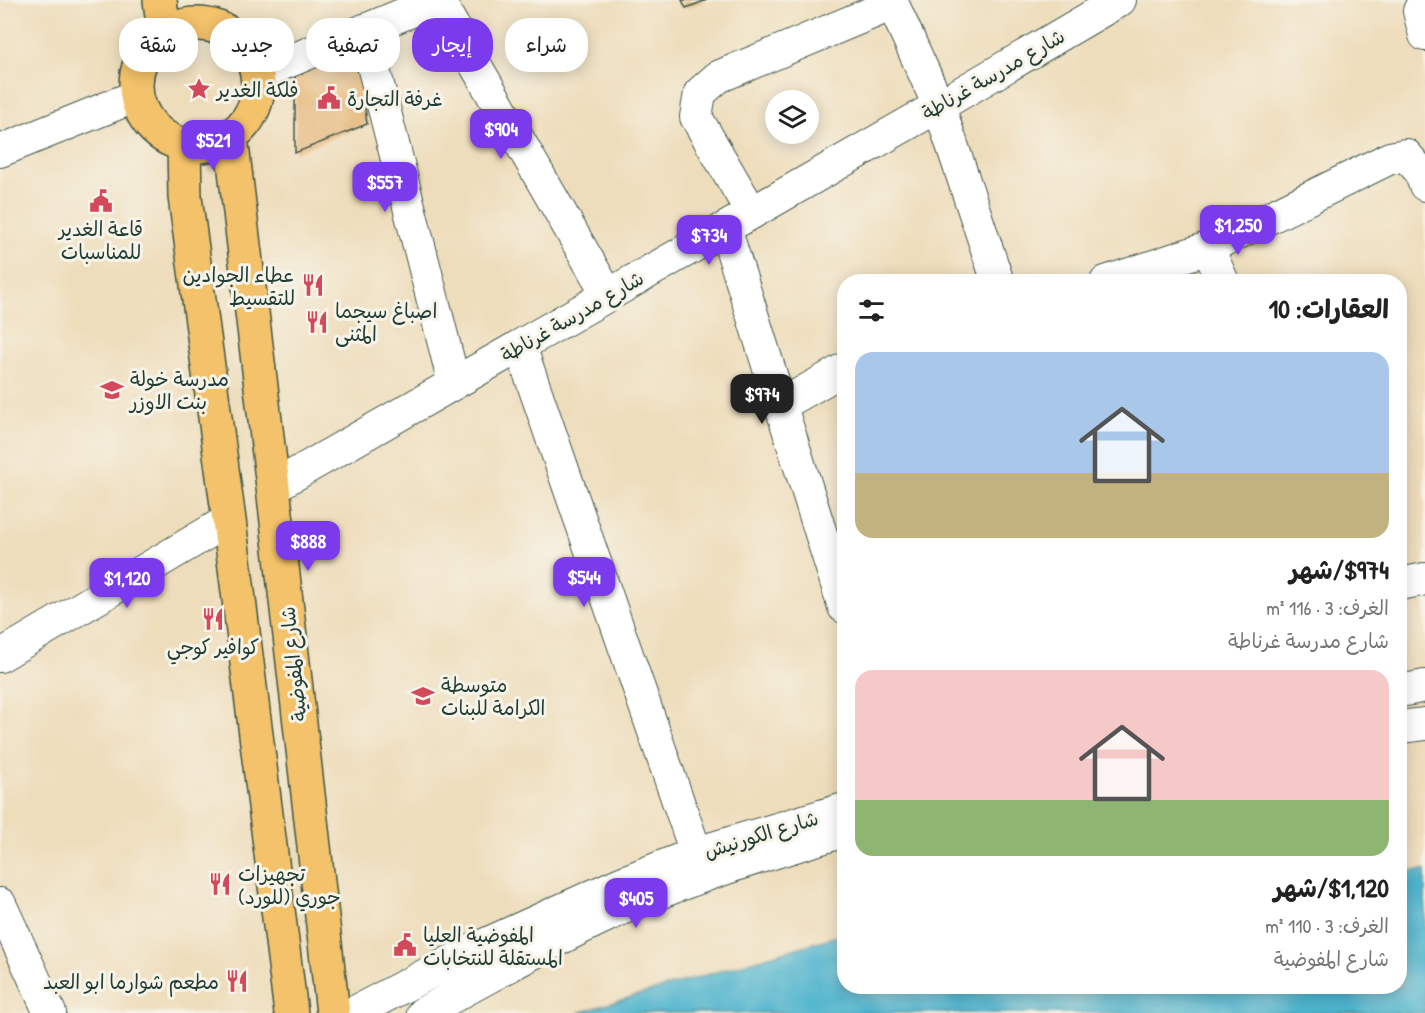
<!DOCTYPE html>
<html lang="ar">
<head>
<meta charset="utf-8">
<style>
  body { margin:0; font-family:"Patrick Hand","Playpen Sans Arabic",sans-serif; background:#f6f6f6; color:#222; direction:rtl; height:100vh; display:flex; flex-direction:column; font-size:22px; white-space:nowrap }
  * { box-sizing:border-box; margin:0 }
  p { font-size:20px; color:#767676 }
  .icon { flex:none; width:33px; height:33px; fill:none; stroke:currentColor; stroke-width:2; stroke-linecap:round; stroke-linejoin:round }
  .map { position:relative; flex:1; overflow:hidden; direction:ltr }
  .sheet { position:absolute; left:837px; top:274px; width:570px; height:720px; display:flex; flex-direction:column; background:#fff; border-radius:24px; box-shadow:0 3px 15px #0003; direction:rtl }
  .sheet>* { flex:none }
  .top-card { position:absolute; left:18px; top:18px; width:570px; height:54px; direction:rtl; display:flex; gap:12px }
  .buttons { position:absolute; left:765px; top:90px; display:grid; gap:12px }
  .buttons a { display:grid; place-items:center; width:54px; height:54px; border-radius:50%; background:#fff; box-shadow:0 3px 15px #0003; font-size:30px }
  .price { position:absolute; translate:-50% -51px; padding:0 14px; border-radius:12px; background:#7c3aed; color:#fff; font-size:20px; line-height:39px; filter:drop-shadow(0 2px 3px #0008) }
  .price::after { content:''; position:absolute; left:50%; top:36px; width:18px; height:14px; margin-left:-9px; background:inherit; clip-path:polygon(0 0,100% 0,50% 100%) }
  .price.selected { background:#222; color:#fff }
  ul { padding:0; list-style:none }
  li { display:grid; align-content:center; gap:12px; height:318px; padding:0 18px }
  li span { display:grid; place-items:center; height:186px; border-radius:18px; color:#555 }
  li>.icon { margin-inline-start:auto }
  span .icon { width:108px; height:108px; fill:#fffc; stroke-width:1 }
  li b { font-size:26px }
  h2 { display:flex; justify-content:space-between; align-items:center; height:72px; padding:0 18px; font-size:26px }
  .chip { padding:0 21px; border-radius:24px; background:#fff; box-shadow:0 3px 15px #0003; font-size:21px; line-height:54px }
  .chip.selected { background:#7c3aed; color:#fff }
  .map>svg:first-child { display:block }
  .water { fill:#4eb3cd; stroke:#367880; stroke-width:1.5 }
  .building { fill:#e4b577 }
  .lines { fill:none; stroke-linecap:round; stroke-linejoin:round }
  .minor-casing { stroke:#3e5548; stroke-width:34 }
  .major-casing { stroke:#3e5548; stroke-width:36 }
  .minor { stroke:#fff; stroke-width:32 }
  .major { stroke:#f3c26a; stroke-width:33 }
  .labels { text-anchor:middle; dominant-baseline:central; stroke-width:6; stroke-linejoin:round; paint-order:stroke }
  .street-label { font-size:20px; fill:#1f3d34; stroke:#f7f3e8 }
  .poi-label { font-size:20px; fill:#1f3d34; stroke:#f7f3e8; text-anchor:start }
</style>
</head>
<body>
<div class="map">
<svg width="1425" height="1013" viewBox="0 0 1425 1013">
  <rect width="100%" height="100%" fill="#f7f3e8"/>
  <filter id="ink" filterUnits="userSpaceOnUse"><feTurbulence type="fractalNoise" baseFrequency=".0167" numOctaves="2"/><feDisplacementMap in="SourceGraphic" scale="12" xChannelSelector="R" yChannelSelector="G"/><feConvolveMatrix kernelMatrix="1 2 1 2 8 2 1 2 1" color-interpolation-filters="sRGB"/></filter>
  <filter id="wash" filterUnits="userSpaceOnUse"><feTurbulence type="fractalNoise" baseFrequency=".008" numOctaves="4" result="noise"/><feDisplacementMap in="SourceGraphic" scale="24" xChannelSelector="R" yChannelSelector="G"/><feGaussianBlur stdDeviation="1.35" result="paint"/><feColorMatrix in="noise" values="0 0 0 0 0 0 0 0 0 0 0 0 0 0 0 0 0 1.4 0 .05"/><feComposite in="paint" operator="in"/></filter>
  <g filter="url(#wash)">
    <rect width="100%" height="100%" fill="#edb"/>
    <path class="water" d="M 1425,870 L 1425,1013 L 578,1013 L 844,934 L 844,987 L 1400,987 L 1400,871 Z"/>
    <g id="blocks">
      <path class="building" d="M 682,0 L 707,0 L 686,8 Z
        M 358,50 L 367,124 L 295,153 L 295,71 Z"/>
    </g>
  </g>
  <g filter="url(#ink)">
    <use href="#blocks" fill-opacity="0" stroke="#3e5548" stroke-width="1.5"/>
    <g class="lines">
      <g class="minor-casing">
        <path id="minor" d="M 438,0 L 608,295
          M 891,0 L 939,106 L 998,282
          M 1424,0 L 1419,11 L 1425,35
          M 364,30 L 454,383
          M 258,74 L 438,0
          M 0,151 L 136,96
          M 752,213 L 696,117 L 700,93 L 718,77 L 893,4
          M 725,228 L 844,607
          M 1208,248 L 1223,282
          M 1106,282 L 1208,248 L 1390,158 L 1406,155 L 1419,170 L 1425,185
          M 520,346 L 696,853
          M 781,405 L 844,369
          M 273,487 L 956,96 L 1120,0
          M 1400,584 L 1425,579
          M 0,656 L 229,520
          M 1400,691 L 1425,686
          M 1400,727 L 1425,724
          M 0,904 L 50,1013
          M 353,1013 L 475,949 L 621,883 L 696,853 L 844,809
          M 423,1013 C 495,974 566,932 642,900 C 707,872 776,852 844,831"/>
      </g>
      <g class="major-casing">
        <path id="major" d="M 160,0 L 164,33
          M136 85a61 61 0 1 1 122 0a61 61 0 1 1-122 0Z
          M 231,137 L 273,487 L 333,1013
          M 184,145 L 185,197 L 229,520 L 291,1013"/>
      </g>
      <use href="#minor" class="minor"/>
      <use href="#major" class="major"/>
    </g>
  </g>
  <defs>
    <g id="sight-bare" transform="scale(1.8)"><path d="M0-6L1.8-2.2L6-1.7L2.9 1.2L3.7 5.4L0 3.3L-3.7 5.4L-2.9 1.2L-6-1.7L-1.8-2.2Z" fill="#d1495b" stroke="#f7f3e8" stroke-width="2.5" paint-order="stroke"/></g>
    <g id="civic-bare" transform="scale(1.8)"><path d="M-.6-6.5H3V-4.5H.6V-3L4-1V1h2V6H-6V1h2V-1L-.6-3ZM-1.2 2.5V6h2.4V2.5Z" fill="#d1495b" stroke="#f7f3e8" stroke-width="2.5" paint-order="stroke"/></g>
    <g id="restaurant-bare" transform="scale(1.8)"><path d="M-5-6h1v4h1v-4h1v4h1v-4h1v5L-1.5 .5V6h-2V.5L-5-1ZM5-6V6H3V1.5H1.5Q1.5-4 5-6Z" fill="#d1495b" stroke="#f7f3e8" stroke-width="2.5" paint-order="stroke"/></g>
    <g id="school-bare" transform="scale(1.8)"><path d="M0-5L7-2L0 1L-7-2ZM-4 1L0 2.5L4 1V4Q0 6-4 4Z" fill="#d1495b" stroke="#f7f3e8" stroke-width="2.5" paint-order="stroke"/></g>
  </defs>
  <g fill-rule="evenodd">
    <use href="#sight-bare" x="199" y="89"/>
    <use href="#civic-bare" x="329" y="98"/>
    <use href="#civic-bare" x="101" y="201"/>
    <use href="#restaurant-bare" x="313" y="285"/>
    <use href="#restaurant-bare" x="317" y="322"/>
    <use href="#school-bare" x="112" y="390"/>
    <use href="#restaurant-bare" x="213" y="619"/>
    <use href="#school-bare" x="423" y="696"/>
    <use href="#restaurant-bare" x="220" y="884"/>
    <use href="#civic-bare" x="405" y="945"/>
    <use href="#restaurant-bare" x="237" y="981"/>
  </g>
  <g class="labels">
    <g class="street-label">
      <text transform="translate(993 74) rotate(-30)">شارع مدرسة غرناطة</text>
      <text transform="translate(572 316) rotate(-30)">شارع مدرسة غرناطة</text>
      <text transform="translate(293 664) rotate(-96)">شارع المفوضية</text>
      <text transform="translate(761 834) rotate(-17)">شارع الكورنيش</text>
    </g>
    <g class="poi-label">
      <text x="217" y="89">فلكة الغدير</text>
      <text x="347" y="98">غرفة التجارة</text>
      <text x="101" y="228" text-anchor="middle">قاعة الغدير<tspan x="101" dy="23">للمناسبات</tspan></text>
      <text x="295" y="274" text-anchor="end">عطاء الجوادين<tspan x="295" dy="23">للتقسيط</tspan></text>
      <text x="335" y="310">اصباغ سيجما<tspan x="335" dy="23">المثنى</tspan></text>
      <text x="130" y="378">مدرسة خولة<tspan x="130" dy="23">بنت الاوزر</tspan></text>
      <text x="213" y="646" text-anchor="middle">كوافير كوجي</text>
      <text x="441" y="684">متوسطة<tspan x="441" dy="23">الكرامة للبنات</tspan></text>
      <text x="238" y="873">تجهيزات<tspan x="238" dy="23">جوري (للورد)</tspan></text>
      <text x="423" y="934">المفوضية العليا<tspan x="423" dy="23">المستقلة للنتخابات</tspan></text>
      <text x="219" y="981" text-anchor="end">مطعم شوارما ابو العبد</text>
    </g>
  </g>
</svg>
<div class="buttons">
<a><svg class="icon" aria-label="layers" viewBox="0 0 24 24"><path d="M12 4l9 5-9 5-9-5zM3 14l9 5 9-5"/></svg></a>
</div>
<b class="price" style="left:501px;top:160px">$904</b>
<b class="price" style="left:213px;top:171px">$521</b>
<b class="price" style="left:385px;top:213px">$557</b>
<b class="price" style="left:1238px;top:256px">$1,250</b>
<b class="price" style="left:709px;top:266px">$734</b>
<b class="price selected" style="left:762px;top:425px">$974</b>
<b class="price" style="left:308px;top:572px">$888</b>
<b class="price" style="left:584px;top:608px">$544</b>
<b class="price" style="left:127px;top:609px">$1,120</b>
<b class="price" style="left:636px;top:929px">$405</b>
<div class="top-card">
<a class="chip">شراء</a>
<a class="chip selected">إيجار</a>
<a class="chip">تصفية</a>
<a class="chip">جديد</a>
<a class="chip">شقة</a>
</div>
<section class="sheet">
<h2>العقارات: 10<svg class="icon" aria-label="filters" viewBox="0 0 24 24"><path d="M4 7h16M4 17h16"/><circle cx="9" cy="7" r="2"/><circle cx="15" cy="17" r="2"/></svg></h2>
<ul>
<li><span style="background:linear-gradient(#a9c7e8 65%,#c2b280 0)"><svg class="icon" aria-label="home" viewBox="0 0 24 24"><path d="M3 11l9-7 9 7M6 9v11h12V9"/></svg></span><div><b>$974/شهر</b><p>الغرف: 3 · 116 m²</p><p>شارع مدرسة غرناطة</p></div></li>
<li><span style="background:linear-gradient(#f6c9c9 70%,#8fb573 0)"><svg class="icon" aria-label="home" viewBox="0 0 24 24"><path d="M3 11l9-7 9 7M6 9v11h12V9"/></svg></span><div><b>$1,120/شهر</b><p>الغرف: 3 · 110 m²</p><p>شارع المفوضية</p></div></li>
</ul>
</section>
</div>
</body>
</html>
